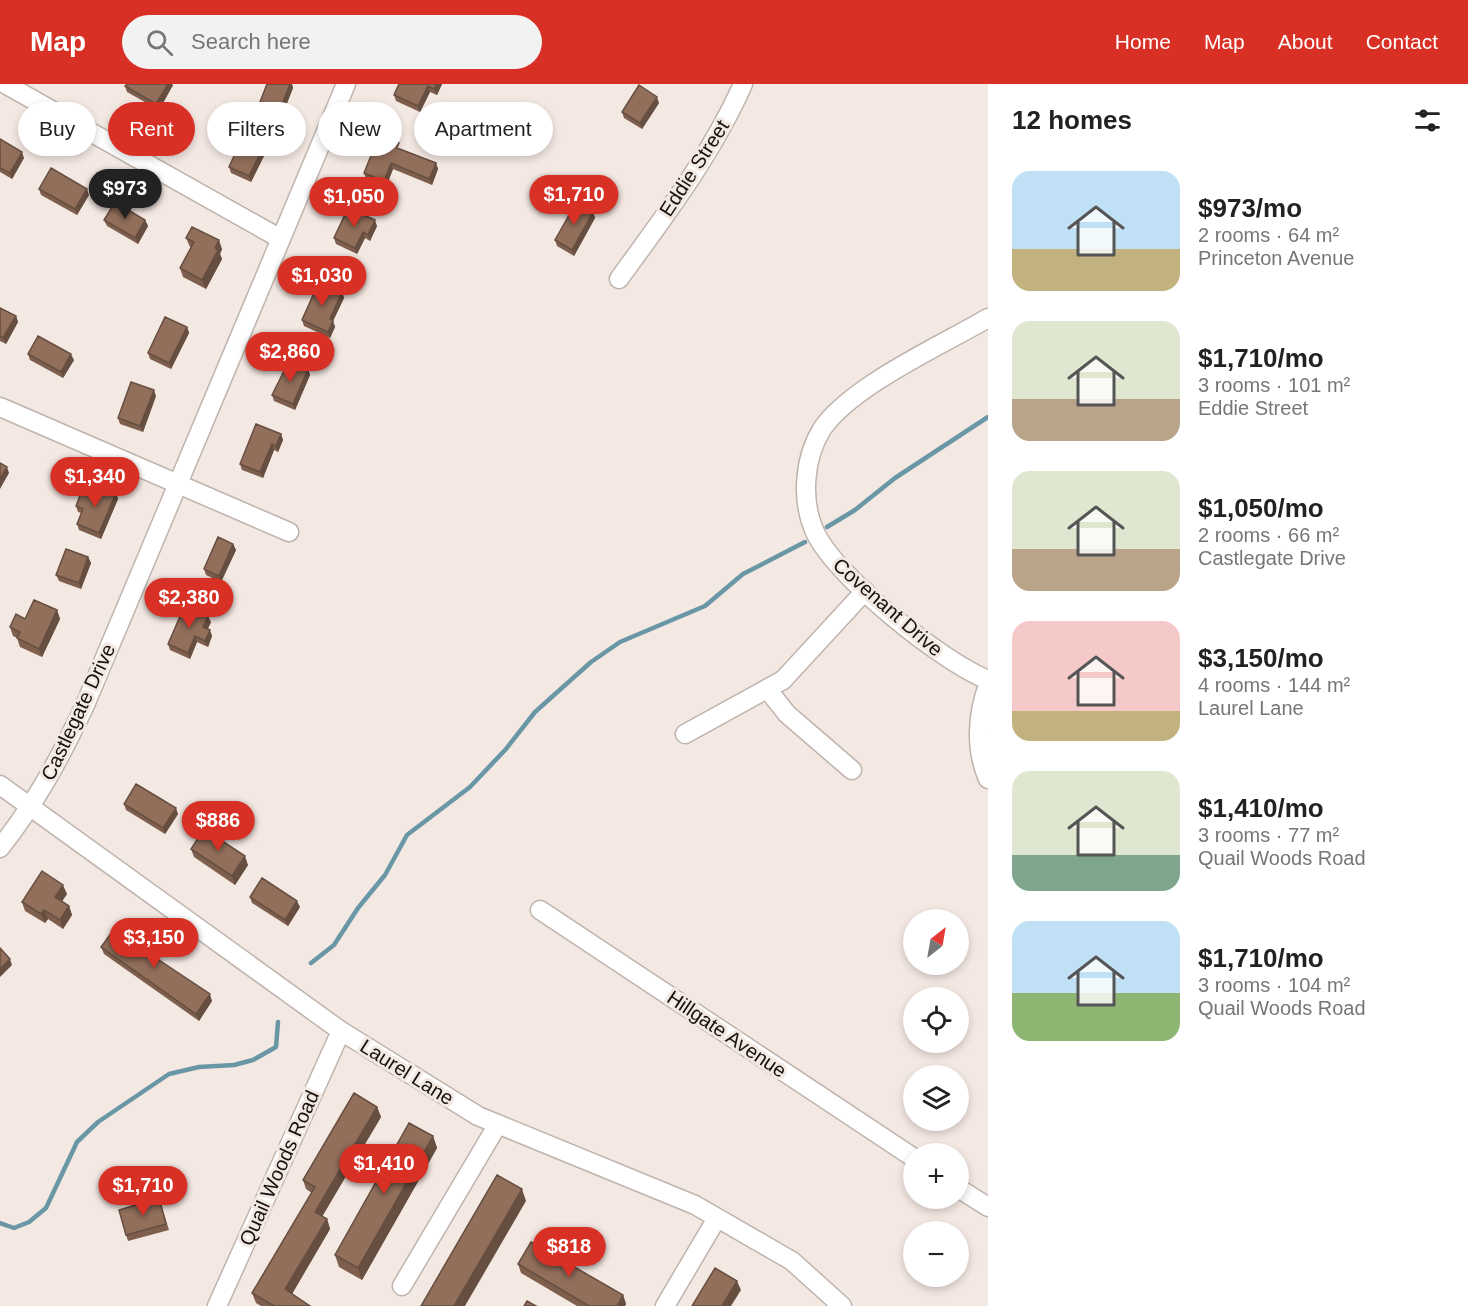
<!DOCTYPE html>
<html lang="en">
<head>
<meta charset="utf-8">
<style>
  body { margin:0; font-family:Helvetica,sans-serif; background:#f2f2f2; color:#222; height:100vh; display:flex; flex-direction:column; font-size:22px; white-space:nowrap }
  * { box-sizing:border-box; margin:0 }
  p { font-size:20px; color:#767676 }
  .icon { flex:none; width:33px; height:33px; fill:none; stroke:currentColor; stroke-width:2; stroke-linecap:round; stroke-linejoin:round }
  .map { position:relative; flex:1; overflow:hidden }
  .sheet { display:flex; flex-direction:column; background:#fff; width:480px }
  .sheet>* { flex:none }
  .banner { position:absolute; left:18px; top:18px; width:570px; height:54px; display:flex; gap:12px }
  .needle { width:39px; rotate:31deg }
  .fabs { position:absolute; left:903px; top:825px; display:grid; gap:12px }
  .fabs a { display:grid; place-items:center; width:66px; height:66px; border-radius:50%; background:#fff; box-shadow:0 3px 9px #0003; font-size:30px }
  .price { position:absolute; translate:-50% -51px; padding:0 14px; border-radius:21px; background:#d93025; color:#fff; font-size:20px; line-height:39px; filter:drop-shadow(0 2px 3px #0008) }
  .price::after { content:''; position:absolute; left:50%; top:36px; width:18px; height:14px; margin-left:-9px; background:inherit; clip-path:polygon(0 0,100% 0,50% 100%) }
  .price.active { background:#222; color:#fff }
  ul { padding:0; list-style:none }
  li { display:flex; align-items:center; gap:18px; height:150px; padding:0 24px }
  li span { display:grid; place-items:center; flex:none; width:168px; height:120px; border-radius:18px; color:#555 }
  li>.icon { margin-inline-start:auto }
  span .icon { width:72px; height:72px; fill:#fffc; stroke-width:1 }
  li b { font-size:26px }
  h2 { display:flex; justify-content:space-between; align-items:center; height:72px; padding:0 24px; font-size:26px }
  .tag { padding:0 21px; border-radius:27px; background:#fff; box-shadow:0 3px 9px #0003; font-size:21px; line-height:54px }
  .tag.active { background:#d93025; color:#fff }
  header { display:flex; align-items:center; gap:36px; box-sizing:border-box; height:84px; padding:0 30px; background:#d93025; color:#fff }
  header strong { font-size:28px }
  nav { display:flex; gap:33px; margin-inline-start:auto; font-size:21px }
  .search { width:420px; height:54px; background:#f2f2f2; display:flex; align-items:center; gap:15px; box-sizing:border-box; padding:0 21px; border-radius:33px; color:#767676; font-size:22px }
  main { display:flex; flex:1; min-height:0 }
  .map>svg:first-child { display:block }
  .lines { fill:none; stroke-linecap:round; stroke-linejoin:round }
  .stream { stroke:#6a97a6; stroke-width:4.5 }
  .minor-casing { stroke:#bfb4ad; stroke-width:21 }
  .minor { stroke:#fff; stroke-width:18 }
  .wall { fill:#7e5f4e }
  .shaded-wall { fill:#664e40 }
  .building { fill:#926f5b; stroke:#664e40; stroke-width:1.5 }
  .labels { text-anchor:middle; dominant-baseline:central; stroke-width:6; stroke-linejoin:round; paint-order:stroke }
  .street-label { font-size:20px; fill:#15110f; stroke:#f4e8e2 }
</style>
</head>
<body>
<header>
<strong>Map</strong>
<div class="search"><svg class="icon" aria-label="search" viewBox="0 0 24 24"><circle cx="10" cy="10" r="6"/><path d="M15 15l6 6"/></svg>Search here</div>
<nav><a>Home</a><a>Map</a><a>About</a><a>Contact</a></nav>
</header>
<main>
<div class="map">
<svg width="988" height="1222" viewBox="0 0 988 1222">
  <rect width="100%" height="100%" fill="#f4e8e2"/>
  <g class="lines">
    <path class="stream" d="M 827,443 L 855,426 L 895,394 L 988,333
      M 311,879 L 334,861 L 358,824 L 385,791 L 407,751 L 470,703 L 506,665 L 535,628 L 591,578 L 620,558 L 705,522 L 743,490 L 805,458
      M 0,1139 L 14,1144 L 29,1138 L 46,1124 L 77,1058 L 98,1038 L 169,990 L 199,983 L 234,981 L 253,976 L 276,963 L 278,938"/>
    <g class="minor-casing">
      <path id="minor" d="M 5,0 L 281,155
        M 619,195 C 664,133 712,70 743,0
        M 988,234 C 942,261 851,302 822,345 C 804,374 801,415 814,446 C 833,491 942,578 988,596
        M 0,323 L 289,448
        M 988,601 C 977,631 975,665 988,695
        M 768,606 L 787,630 L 852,686
        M 685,650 L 783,596 L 865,507
        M 0,701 L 341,947 L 478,1032 L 695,1121 L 792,1177 L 842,1222
        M 0,764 C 37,717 60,674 85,621 L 346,0
        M 540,826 L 914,1074
        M 958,1104 L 988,1123
        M 402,1202 L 498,1040
        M 217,1222 L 341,947
        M 665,1222 L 717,1134"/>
    </g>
    <use href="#minor" class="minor"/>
  </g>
  <path class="wall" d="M 290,0 L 292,0 L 293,4 L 280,37 L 260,29 L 258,23 Z
    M 399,0 L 442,0 L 437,11 L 430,8 L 420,28 L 396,17 L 394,11 Z
    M 173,1 L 159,26 L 127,8 L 125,2 Z
    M 659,19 L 642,45 L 624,34 L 622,28 Z
    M 0,55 L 24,74 L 12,95 L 0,88 Z
    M 269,62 L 251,98 L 231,89 L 229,83 Z
    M 401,65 L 436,79 L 438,85 L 432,101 L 393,85 L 386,103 L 366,95 L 364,89 Z
    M 39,105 L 89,111 L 77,131 L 41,111 Z
    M 593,128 L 595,134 L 574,172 L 557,162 L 555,156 Z
    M 104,136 L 145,136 L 148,142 L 138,160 L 107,142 Z
    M 377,142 L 370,157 L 365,154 L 357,170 L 336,160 L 334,154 Z
    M 186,154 L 222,165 L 220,170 L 222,175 L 206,205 L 183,193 L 180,184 L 191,163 L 190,163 Z
    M 342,208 L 344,214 L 333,237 L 335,243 L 330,254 L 304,242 L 302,236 Z
    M 0,224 L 16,232 L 18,238 L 6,260 L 0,257 Z
    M 187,243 L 189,249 L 171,285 L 150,275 L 148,269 Z
    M 28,270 L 74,276 L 63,294 L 30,276 Z
    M 308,285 L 310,291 L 295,326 L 274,317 L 272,311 Z
    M 156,312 L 143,348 L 120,340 L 118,334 Z
    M 281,350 L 283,356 L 278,368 L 274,366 L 263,394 L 242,386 L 240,380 Z
    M 116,409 L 118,415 L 101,455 L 79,446 L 77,440 L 81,429 L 78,428 L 76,422 L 89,412 Z
    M 233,460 L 236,466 L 221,498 L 206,491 L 204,485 Z
    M 88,473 L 91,479 L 81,505 L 59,497 L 56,491 Z
    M 57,526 L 60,535 L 42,573 L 20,563 L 17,554 L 13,552 L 10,543 L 25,535 Z
    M 211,538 L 208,544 L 212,552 L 208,563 L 197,558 L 190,575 L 170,566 L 168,560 Z
    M 124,720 L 178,730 L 165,750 L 126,726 Z
    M 191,765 L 248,781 L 235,801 L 194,773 Z
    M 67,810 L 62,817 L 69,822 L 72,831 L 63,845 L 48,835 L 45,839 L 25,827 L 22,818 Z
    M 250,813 L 300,823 L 288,842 L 252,819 Z
    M 101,863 L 160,877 L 212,917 L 199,937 L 104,870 Z
    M 377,1023 L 381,1033 L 322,1132 L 327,1135 L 330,1145 L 292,1210 L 310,1222 L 261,1222 L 256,1219 L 252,1209 L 312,1109 L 306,1105 L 303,1096 Z
    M 433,1052 L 437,1064 L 362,1196 L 339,1183 L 335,1171 Z
    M 161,1120 L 169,1146 L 128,1157 L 126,1151 Z
    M 518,1180 L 623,1211 L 626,1220 L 625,1222 L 577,1222 L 521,1189 Z"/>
  <path class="shaded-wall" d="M 168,0 L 172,0 L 173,1 L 159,26 L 156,20 Z
    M 290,0 L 292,0 L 293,4 L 280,37 L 278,31 Z
    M 437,0 L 442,0 L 437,11 L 434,5 Z
    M 428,2 L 430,8 L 420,28 L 418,22 Z
    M 657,13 L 659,19 L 642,45 L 640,39 Z
    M 267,56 L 269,62 L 251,98 L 249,92 Z
    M 22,68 L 24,74 L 12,95 L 10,89 Z
    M 391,79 L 393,85 L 386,103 L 384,97 Z
    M 436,79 L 438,85 L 432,101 L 429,95 Z
    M 87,105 L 89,111 L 77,131 L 75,125 Z
    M 593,128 L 595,134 L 574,172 L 572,166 Z
    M 145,136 L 148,142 L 138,160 L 135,154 Z
    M 375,136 L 377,142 L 370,157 L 368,151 Z
    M 363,148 L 365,154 L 357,170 L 355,164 Z
    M 219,156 L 222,165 L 220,170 L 222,175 L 206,205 L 202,196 L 215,164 Z
    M 342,208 L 344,214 L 333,237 L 335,243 L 330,254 L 328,248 L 330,235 Z
    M 16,232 L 18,238 L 6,260 L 3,254 Z
    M 187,243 L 189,249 L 171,285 L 169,279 Z
    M 71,270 L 74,276 L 63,294 L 61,288 Z
    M 308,285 L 310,291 L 295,326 L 293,320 Z
    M 154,306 L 156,312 L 143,348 L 140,342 Z
    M 281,350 L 283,356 L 278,368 L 276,362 Z
    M 272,360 L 274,366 L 263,394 L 260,388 Z
    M 7,383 L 9,389 L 0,405 L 0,395 Z
    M 116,409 L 118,415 L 101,455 L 99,449 Z
    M 233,460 L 236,466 L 221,498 L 219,492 Z
    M 88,473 L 91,479 L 81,505 L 79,499 Z
    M 57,526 L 60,535 L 42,573 L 39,565 Z
    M 208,532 L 211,538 L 206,549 L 203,543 Z
    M 210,546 L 212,552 L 208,563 L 205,557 Z
    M 195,552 L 197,558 L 190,575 L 188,569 Z
    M 176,724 L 178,730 L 165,750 L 163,744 Z
    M 245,772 L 248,781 L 235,801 L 232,792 Z
    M 63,801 L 67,810 L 59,822 L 55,813 Z
    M 297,817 L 300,823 L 288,842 L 285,836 Z
    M 69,822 L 72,831 L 63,845 L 60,836 Z
    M 44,826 L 48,835 L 45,839 L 41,830 Z
    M 10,875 L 12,881 L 0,893 L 0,885 Z
    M 210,910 L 212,917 L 199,937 L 196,930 Z
    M 377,1023 L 381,1033 L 319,1138 L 315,1128 Z
    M 433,1052 L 437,1064 L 362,1196 L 358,1184 Z
    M 522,1105 L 526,1117 L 465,1222 L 454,1222 Z
    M 327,1135 L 330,1145 L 289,1215 L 285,1205 Z
    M 737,1197 L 741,1206 L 731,1222 L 722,1222 Z
    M 623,1211 L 626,1220 L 625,1222 L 617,1222 Z"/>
  <path class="building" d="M 127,0 L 168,0 L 156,20 L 125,2 Z
    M 267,0 L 290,0 L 278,31 L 258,23 Z
    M 399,0 L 437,0 L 434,5 L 428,2 L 418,22 L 394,11 Z
    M 639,1 L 657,13 L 640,39 L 622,28 Z
    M 246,46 L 267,56 L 249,92 L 229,83 Z
    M 379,52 L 399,59 L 397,64 L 436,79 L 429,95 L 391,79 L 384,97 L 364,89 Z
    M 0,55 L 22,68 L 10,89 L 0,84 Z
    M 51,84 L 87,105 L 75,125 L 39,105 Z
    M 115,118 L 145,136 L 135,154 L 104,136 Z
    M 576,119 L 593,128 L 572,166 L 555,156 Z
    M 348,124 L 375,136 L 368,151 L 363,148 L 355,164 L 334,154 Z
    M 192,143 L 219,156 L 215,164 L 218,166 L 202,196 L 180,184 L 194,158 L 186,154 Z
    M 319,198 L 342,208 L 330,235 L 333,237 L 328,248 L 302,236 Z
    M 0,224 L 16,232 L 3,254 L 0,252 Z
    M 165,233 L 187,243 L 169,279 L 148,269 Z
    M 38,252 L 71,270 L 61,288 L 28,270 Z
    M 289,277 L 308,285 L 293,320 L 272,311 Z
    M 131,298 L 154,306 L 140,342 L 118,334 Z
    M 256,340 L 281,350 L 276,362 L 272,360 L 260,388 L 240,380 Z
    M 0,379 L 7,383 L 0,395 Z
    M 94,400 L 116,409 L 99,449 L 77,440 L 83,425 L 76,422 L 81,409 L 89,412 Z
    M 218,453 L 233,460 L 219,492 L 204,485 Z
    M 66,465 L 88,473 L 79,499 L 56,491 Z
    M 34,516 L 57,526 L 39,565 L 17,554 L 20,548 L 10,543 L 16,530 L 25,535 Z
    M 185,521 L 208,532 L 203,543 L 210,546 L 205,557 L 195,552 L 188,569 L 168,560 Z
    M 136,700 L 176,724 L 163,744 L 124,720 Z
    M 204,745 L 245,772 L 232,792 L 191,765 Z
    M 42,787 L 63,801 L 55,813 L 69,822 L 60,836 L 44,826 L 41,830 L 22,818 Z
    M 262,794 L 297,817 L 285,836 L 250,813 Z
    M 117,841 L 158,872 L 156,874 L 210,910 L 196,930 L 101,863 Z
    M 0,864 L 10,875 L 0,885 Z
    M 354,1009 L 377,1023 L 315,1128 L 327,1135 L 285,1205 L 310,1222 L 274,1222 L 252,1209 L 315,1103 L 303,1096 Z
    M 409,1039 L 433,1052 L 358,1184 L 335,1171 Z
    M 497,1091 L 522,1105 L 454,1222 L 421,1222 Z
    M 159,1114 L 166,1140 L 126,1151 L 119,1126 Z
    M 531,1158 L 623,1211 L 617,1222 L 589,1222 L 518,1180 Z
    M 715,1184 L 737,1197 L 722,1222 L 692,1222 Z
    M 527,1217 L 536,1222 L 524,1222 Z"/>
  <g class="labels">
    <g class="street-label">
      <text transform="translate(694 84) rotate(-57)">Eddie Street</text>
      <text transform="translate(888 523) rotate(41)">Covenant Drive</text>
      <text transform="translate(78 628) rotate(-65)">Castlegate Drive</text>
      <text transform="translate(727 950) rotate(34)">Hillgate Avenue</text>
      <text transform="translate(407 988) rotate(32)">Laurel Lane</text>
      <text transform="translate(279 1084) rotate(-66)">Quail Woods Road</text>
    </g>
  </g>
</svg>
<div class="fabs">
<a><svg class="needle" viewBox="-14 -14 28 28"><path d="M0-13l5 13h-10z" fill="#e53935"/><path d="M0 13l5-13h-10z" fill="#767676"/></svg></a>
<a><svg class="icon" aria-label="locate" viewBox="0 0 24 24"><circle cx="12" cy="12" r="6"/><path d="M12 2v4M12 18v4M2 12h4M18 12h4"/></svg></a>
<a><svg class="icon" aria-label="layers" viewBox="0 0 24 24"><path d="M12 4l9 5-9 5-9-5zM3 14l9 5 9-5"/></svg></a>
<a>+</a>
<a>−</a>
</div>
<b class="price active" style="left:125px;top:136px">$973</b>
<b class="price" style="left:574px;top:142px">$1,710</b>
<b class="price" style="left:354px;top:144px">$1,050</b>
<b class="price" style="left:322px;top:223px">$1,030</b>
<b class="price" style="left:290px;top:299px">$2,860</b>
<b class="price" style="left:95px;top:424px">$1,340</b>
<b class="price" style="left:189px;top:545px">$2,380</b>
<b class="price" style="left:218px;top:768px">$886</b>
<b class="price" style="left:154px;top:885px">$3,150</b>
<b class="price" style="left:384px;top:1111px">$1,410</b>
<b class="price" style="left:143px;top:1133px">$1,710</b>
<b class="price" style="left:569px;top:1194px">$818</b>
<div class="banner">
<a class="tag">Buy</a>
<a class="tag active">Rent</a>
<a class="tag">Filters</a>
<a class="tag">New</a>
<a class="tag">Apartment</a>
</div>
</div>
<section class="sheet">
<h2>12 homes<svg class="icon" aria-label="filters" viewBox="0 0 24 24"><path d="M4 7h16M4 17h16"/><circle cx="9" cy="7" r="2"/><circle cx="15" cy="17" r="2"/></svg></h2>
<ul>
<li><span style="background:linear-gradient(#bfe0f5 65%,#c2b280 0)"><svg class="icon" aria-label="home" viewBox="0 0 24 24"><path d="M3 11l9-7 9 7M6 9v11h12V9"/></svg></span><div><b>$973/mo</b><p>2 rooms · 64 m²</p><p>Princeton Avenue</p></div></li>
<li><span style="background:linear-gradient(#dfe7d0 65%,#b9a48a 0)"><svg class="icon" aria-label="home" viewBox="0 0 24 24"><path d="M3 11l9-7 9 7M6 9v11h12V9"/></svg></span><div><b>$1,710/mo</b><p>3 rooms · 101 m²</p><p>Eddie Street</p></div></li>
<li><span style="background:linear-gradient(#dfe7d0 65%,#b9a48a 0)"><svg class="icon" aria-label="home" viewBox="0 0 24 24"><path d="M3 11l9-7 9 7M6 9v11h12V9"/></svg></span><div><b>$1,050/mo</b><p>2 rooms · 66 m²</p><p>Castlegate Drive</p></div></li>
<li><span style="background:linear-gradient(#f6c9c9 75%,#c2b280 0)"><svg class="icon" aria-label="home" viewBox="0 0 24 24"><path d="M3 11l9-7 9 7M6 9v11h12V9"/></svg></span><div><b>$3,150/mo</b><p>4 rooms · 144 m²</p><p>Laurel Lane</p></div></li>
<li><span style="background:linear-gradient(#dfe7d0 70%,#7fa58c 0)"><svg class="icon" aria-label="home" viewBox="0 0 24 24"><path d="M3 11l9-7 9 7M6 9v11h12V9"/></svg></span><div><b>$1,410/mo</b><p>3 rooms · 77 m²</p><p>Quail Woods Road</p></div></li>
<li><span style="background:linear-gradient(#bfe0f5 60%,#8fb573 0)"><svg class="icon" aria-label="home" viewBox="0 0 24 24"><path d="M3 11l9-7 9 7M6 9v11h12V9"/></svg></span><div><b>$1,710/mo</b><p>3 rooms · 104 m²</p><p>Quail Woods Road</p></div></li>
</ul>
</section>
</main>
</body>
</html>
